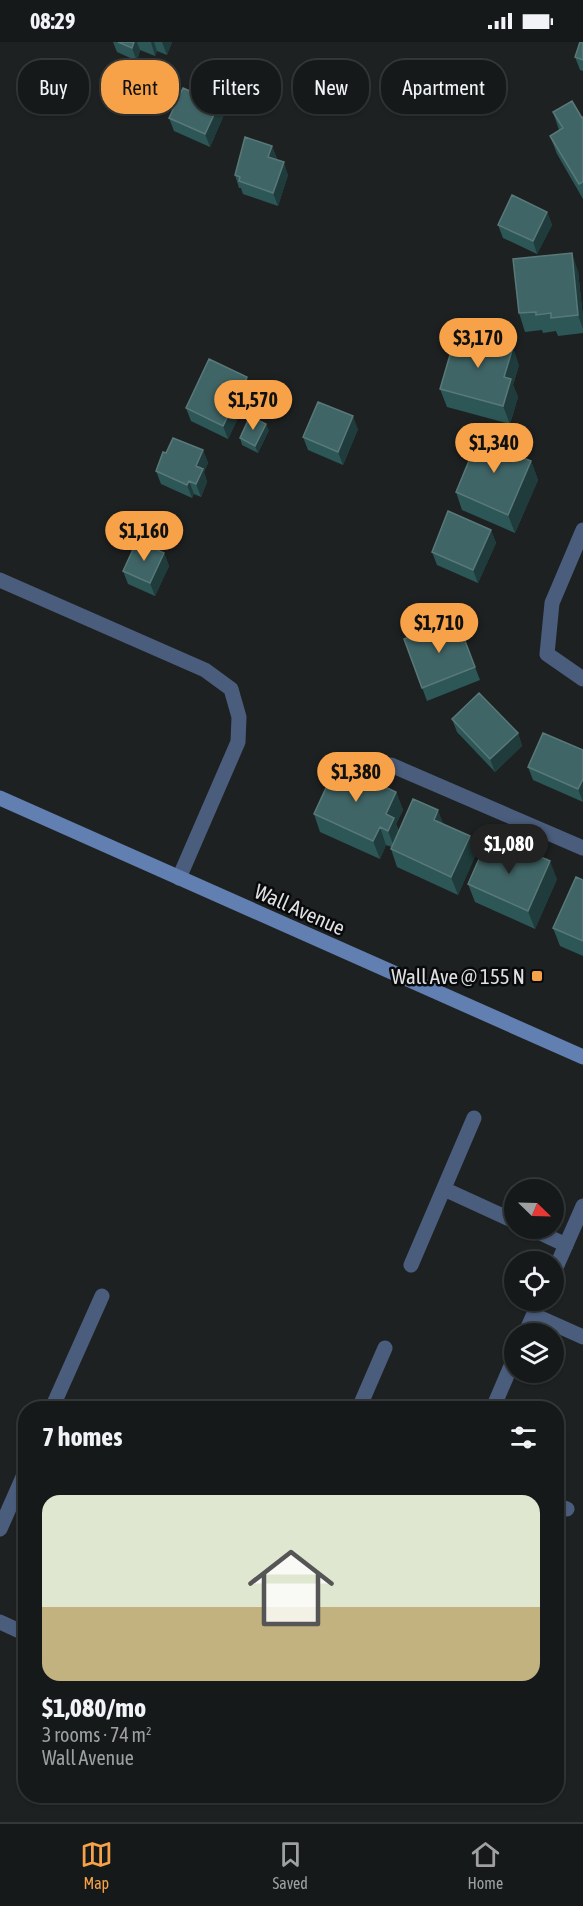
<!DOCTYPE html>
<html lang="en">
<head>
<meta charset="utf-8">
<style>
  body { margin:0; font-family:"Asap Condensed",sans-serif; background:#1f2223; color:#f1f3f6; height:100vh; display:flex; flex-direction:column; font-size:22px; white-space:nowrap }
  * { box-sizing:border-box; margin:0 }
  p { font-size:20px; color:#9ea0a2 }
  .icon { flex:none; width:33px; height:33px; fill:none; stroke:currentColor; stroke-width:2; stroke-linecap:round; stroke-linejoin:round }
  .map { position:relative; flex:1; overflow:hidden }
  .details { position:absolute; left:18px; top:1359px; width:546px; height:402px; display:flex; flex-direction:column; background:#16191a; border-radius:24px; box-shadow:0 2px 4px #0004,0 0 0 2px #353839 }
  .details>* { flex:none }
  .hud { position:absolute; left:18px; top:18px; width:548px; height:54px; display:flex; gap:12px }
  .needle { width:39px; rotate:113deg }
  .tools { position:absolute; left:504px; top:1137px; display:grid; gap:12px }
  .tools a { display:grid; place-items:center; width:60px; height:60px; border-radius:50%; background:#16191a; box-shadow:0 2px 4px #0004,0 0 0 2px #353839; font-size:30px }
  .price { position:absolute; translate:-50% -51px; padding:0 14px; border-radius:21px; background:#f7a248; color:#111; font-size:20px; line-height:39px; filter:drop-shadow(0 2px 3px #0008) }
  .price::after { content:''; position:absolute; left:50%; top:36px; width:18px; height:14px; margin-left:-9px; background:inherit; clip-path:polygon(0 0,100% 0,50% 100%) }
  .price.on { background:#222; color:#fff }
  ul { padding:0; list-style:none }
  li { display:grid; align-content:center; gap:12px; height:318px; padding:0 24px }
  li+li { border-top:2px solid #353839 }
  li span { display:grid; place-items:center; height:186px; border-radius:18px; color:#555 }
  li>.icon { margin-inline-start:auto }
  span .icon { width:108px; height:108px; fill:#fffc; stroke-width:1 }
  li b { font-size:26px }
  h2 { display:flex; justify-content:space-between; align-items:center; height:72px; padding:0 24px; font-size:26px }
  .pill { padding:0 21px; border-radius:24px; background:#16191a; box-shadow:0 2px 4px #0004,0 0 0 2px #353839; font-size:21px; line-height:54px }
  .pill.on { background:#f7a248; color:#111 }
  .status { display:flex; justify-content:space-between; align-items:center; height:42px; padding:0 30px; background:#16191a; direction:ltr }
  .status svg { height:16px; fill:currentColor }
  .tabs { display:flex; justify-content:space-around; align-items:center; height:84px; border-top:2px solid #353839; background:#16191a; font-size:16px; color:#9ea0a2 }
  .tabs a { display:grid; justify-items:center; gap:3px }
  .tabs .on { color:#f7a248 }
  .map>svg:first-child { display:block }
  .lines { fill:none; stroke-linecap:round; stroke-linejoin:round }
  .lane { stroke:#4a5d7c; stroke-width:15 }
  .street { stroke:#4a5d7c; stroke-width:15 }
  .secondary { stroke:#617fb0; stroke-width:15 }
  .wall { fill:#2d5656 }
  .shaded-wall { fill:#1f3b3b }
  .building { fill:#406566; stroke:#597979; stroke-width:1.5 }
  .poi-dot { fill:#f7a248; stroke:#090a0b; stroke-width:2 }
  .labels { text-anchor:middle; dominant-baseline:central; stroke-width:5; stroke-linejoin:round; paint-order:stroke }
  .street-label { font-size:21px; fill:#dfe1e2; stroke:#090a0b }
  .poi-label { font-size:21px; fill:#dfe1e2; stroke:#090a0b; text-anchor:end }
</style>
</head>
<body>
<div class="status"><b>08:29</b><svg viewBox="0 0 49 12"><path d="M0 12V9h3v3zM5 12V6h3v6zM10 12V3h3v9zM15 12V0h3v12zM26 1h20v11H26zM47 4h2v5h-2z"/></svg></div>
<div class="map">
<svg width="583" height="1780" viewBox="0 0 583 1780">
  <rect width="100%" height="100%" fill="#1e2122"/>
  <g class="lines">
    <path class="lane" d="M 0,538 L 205,628 L 231,647 L 239,675 L 238,700 L 179,836
      M 391,723 L 583,806
      M 444,1147 L 514,1179
      M 530,1186 L 566,1203
      M 411,1223 L 474,1076
      M 359,1366 L 385,1306
      M 556,1463 L 567,1467"/>
    <path class="street" d="M 583,488 L 552,561 L 547,612 L 583,637
      M 554,1230 L 583,1164
      M 534,1273 L 583,1295
      M 525,1292 L 540,1258
      M 52,1366 L 102,1254
      M 493,1366 L 514,1317
      M 0,1487 L 26,1428
      M 0,1580 L 26,1592"/>
    <path class="secondary" d="M 0,756 L 583,1015"/>
  </g>
  <path class="wall" d="M 113,0 L 172,0 L 167,13 L 157,9 L 155,14 L 140,8 L 137,19 L 117,10 Z
    M 583,0 L 583,29 L 580,28 L 575,15 Z
    M 219,62 L 223,75 L 210,105 L 174,89 L 169,76 Z
    M 553,70 L 582,76 L 583,75 L 583,157 L 557,112 L 550,94 L 559,88 Z
    M 272,104 L 277,117 L 277,118 L 288,133 L 278,164 L 243,152 L 241,146 L 239,146 L 235,133 Z
    M 547,170 L 552,183 L 537,212 L 503,196 L 498,183 Z
    M 578,229 L 583,276 L 583,291 L 558,294 L 556,289 L 543,291 L 542,288 L 525,290 L 519,271 Z
    M 519,323 L 513,343 L 518,355 L 510,382 L 447,365 L 440,347 Z
    M 251,348 L 228,397 L 191,379 L 186,366 Z
    M 358,387 L 343,423 L 308,408 L 303,395 Z
    M 269,388 L 258,411 L 242,403 L 240,396 Z
    M 489,402 L 531,419 L 538,438 L 515,491 L 462,468 L 456,450 Z
    M 203,408 L 208,421 L 204,430 L 207,440 L 201,455 L 194,452 L 192,456 L 161,442 L 156,429 L 166,411 Z
    M 491,488 L 496,501 L 478,541 L 437,523 L 432,510 Z
    M 164,511 L 169,524 L 155,554 L 128,542 L 123,529 Z
    M 462,591 L 480,638 L 427,659 L 404,597 L 458,593 Z
    M 452,677 L 518,691 L 522,704 L 495,730 L 457,690 Z
    M 583,708 L 583,760 L 533,738 L 528,725 Z
    M 396,750 L 403,768 L 396,782 L 399,789 L 443,782 L 476,812 L 458,853 L 397,825 L 391,807 L 392,805 L 386,803 L 380,817 L 320,790 L 314,772 Z
    M 557,837 L 535,887 L 475,860 L 468,842 Z
    M 583,838 L 583,914 L 560,904 L 553,886 Z"/>
  <path class="shaded-wall" d="M 134,0 L 137,0 L 140,8 L 137,19 L 132,6 Z
    M 151,0 L 154,0 L 157,9 L 155,14 Z
    M 162,0 L 172,0 L 167,13 Z
    M 219,62 L 223,75 L 210,105 L 205,92 Z
    M 272,104 L 277,117 L 273,128 L 268,115 Z
    M 284,120 L 288,133 L 278,164 L 273,151 Z
    M 547,170 L 552,183 L 537,212 L 533,199 Z
    M 572,211 L 578,229 L 583,276 L 583,287 L 578,273 Z
    M 513,305 L 519,323 L 513,343 L 518,355 L 510,382 L 503,364 L 504,335 Z
    M 247,335 L 251,348 L 228,397 L 223,384 Z
    M 353,374 L 358,387 L 343,423 L 338,410 Z
    M 266,382 L 269,388 L 258,411 L 255,404 Z
    M 513,398 L 520,416 L 508,410 Z
    M 203,408 L 208,421 L 204,430 L 207,440 L 201,455 L 196,442 L 196,424 Z
    M 531,419 L 538,438 L 515,491 L 508,473 Z
    M 189,439 L 194,452 L 192,456 L 187,443 Z
    M 491,488 L 496,501 L 478,541 L 473,528 Z
    M 164,511 L 169,524 L 155,554 L 150,541 Z
    M 518,691 L 522,704 L 495,730 L 490,717 Z
    M 583,737 L 583,760 L 578,747 Z
    M 396,750 L 403,768 L 396,782 L 400,794 L 395,807 L 388,789 L 386,772 Z
    M 438,768 L 445,786 L 434,778 Z
    M 380,785 L 386,803 L 380,817 L 373,799 Z
    M 470,794 L 476,812 L 458,853 L 451,835 Z
    M 550,819 L 557,837 L 535,887 L 528,869 Z"/>
  <path class="building" d="M 118,0 L 134,0 L 132,6 Z
    M 580,0 L 583,0 L 583,18 L 575,15 Z
    M 183,46 L 219,62 L 205,92 L 169,76 Z
    M 572,59 L 582,76 L 583,75 L 583,140 L 579,142 L 550,94 L 563,86 L 553,70 Z
    M 245,95 L 272,104 L 268,115 L 284,120 L 273,151 L 239,139 L 240,135 L 235,133 Z
    M 512,153 L 547,170 L 533,199 L 498,183 Z
    M 572,211 L 578,273 L 551,276 L 551,271 L 536,273 L 536,270 L 519,271 L 513,217 Z
    M 457,289 L 513,305 L 504,335 L 511,337 L 503,364 L 440,347 Z
    M 209,317 L 247,335 L 223,384 L 186,366 Z
    M 318,360 L 353,374 L 338,410 L 303,395 Z
    M 250,374 L 266,382 L 255,404 L 240,396 Z
    M 494,390 L 513,398 L 508,410 L 531,419 L 508,473 L 456,450 L 478,397 L 489,402 Z
    M 173,396 L 203,408 L 196,424 L 203,427 L 196,442 L 189,439 L 187,443 L 156,429 L 163,410 L 166,411 Z
    M 448,469 L 491,488 L 473,528 L 432,510 Z
    M 137,499 L 164,511 L 150,541 L 123,529 Z
    M 452,579 L 458,593 L 462,591 L 475,625 L 422,646 L 404,597 Z
    M 479,651 L 518,691 L 490,717 L 452,677 Z
    M 543,691 L 583,708 L 583,737 L 578,747 L 528,725 Z
    M 337,722 L 396,750 L 386,772 L 394,776 L 388,789 L 380,785 L 373,799 L 314,772 Z
    M 413,757 L 438,768 L 434,778 L 470,794 L 451,835 L 391,807 Z
    M 486,801 L 521,816 L 525,808 L 550,819 L 528,869 L 468,842 Z
    M 576,835 L 583,838 L 583,899 L 553,886 Z"/>
  <rect class="poi-dot" x="531" y="928" width="12" height="12" rx="3"/>
  <g class="labels">
    <g class="street-label">
      <text transform="translate(300 867) rotate(24)">Wall Avenue</text>
    </g>
    <g class="poi-label">
      <text x="525" y="934">Wall Ave @ 155 N</text>
    </g>
  </g>
</svg>
<div class="tools">
<a><svg class="needle" viewBox="-14 -14 28 28"><path d="M0-13l5 13h-10z" fill="#e53935"/><path d="M0 13l5-13h-10z" fill="#9ea0a2"/></svg></a>
<a><svg class="icon" aria-label="locate" viewBox="0 0 24 24"><circle cx="12" cy="12" r="6"/><path d="M12 2v4M12 18v4M2 12h4M18 12h4"/></svg></a>
<a><svg class="icon" aria-label="layers" viewBox="0 0 24 24"><path d="M12 4l9 5-9 5-9-5zM3 14l9 5 9-5"/></svg></a>
</div>
<b class="price" style="left:478px;top:327px">$3,170</b>
<b class="price" style="left:253px;top:389px">$1,570</b>
<b class="price" style="left:494px;top:432px">$1,340</b>
<b class="price" style="left:144px;top:520px">$1,160</b>
<b class="price" style="left:439px;top:612px">$1,710</b>
<b class="price" style="left:356px;top:761px">$1,380</b>
<b class="price on" style="left:509px;top:833px">$1,080</b>
<div class="hud">
<a class="pill">Buy</a>
<a class="pill on">Rent</a>
<a class="pill">Filters</a>
<a class="pill">New</a>
<a class="pill">Apartment</a>
</div>
<section class="details">
<h2>7 homes<svg class="icon" aria-label="filters" viewBox="0 0 24 24"><path d="M4 7h16M4 17h16"/><circle cx="9" cy="7" r="2"/><circle cx="15" cy="17" r="2"/></svg></h2>
<ul>
<li><span style="background:linear-gradient(#dfe7d0 60%,#c2b280 0)"><svg class="icon" aria-label="home" viewBox="0 0 24 24"><path d="M3 11l9-7 9 7M6 9v11h12V9"/></svg></span><div><b>$1,080/mo</b><p>3 rooms · 74 m²</p><p>Wall Avenue</p></div></li>
</ul>
</section>
</div>
<nav class="tabs">
<a class="on"><svg class="icon" aria-label="map" viewBox="0 0 24 24"><path d="M3 6l6-2 6 2 6-2v14l-6 2-6-2-6 2zM9 4v14M15 6v14"/></svg>Map</a>
<a><svg class="icon" aria-label="saved" viewBox="0 0 24 24"><path d="M7 4h10v16l-5-4-5 4z"/></svg>Saved</a>
<a><svg class="icon" aria-label="home" viewBox="0 0 24 24"><path d="M3 11l9-7 9 7M6 9v11h12V9"/></svg>Home</a>
</nav>
</body>
</html>
